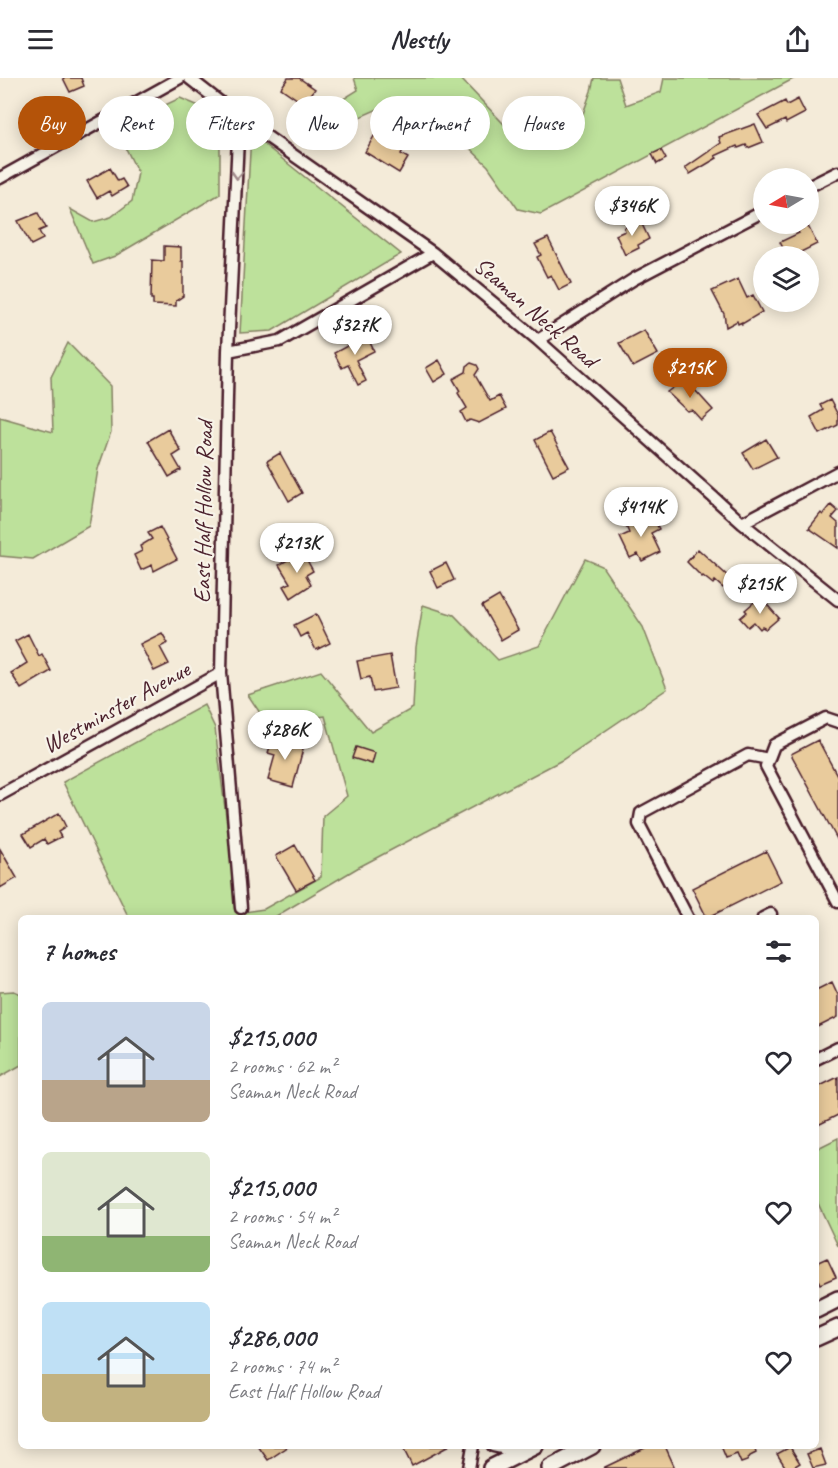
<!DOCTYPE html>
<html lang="en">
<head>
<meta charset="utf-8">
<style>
  body { margin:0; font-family:Caveat,sans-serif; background:#f2f2f3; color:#2b2b33; height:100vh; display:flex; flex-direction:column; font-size:22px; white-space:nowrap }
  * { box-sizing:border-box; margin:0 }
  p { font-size:20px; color:#7c7c81 }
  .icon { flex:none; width:33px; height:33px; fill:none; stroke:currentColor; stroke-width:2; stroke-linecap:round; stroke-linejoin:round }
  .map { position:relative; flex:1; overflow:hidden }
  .side { position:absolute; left:18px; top:837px; width:801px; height:534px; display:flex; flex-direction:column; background:#fff; border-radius:9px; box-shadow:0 3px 15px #0003 }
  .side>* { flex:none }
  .banner { position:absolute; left:18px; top:18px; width:802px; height:54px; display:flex; gap:12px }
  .needle { width:39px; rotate:260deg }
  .tools { position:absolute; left:753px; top:90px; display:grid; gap:12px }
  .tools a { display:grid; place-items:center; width:66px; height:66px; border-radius:50%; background:#fff; box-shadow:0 3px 15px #0003; font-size:30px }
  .price { position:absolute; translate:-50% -51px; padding:0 14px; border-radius:21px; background:#fff; color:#222; font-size:20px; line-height:39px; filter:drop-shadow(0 2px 3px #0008) }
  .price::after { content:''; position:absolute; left:50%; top:36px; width:18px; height:14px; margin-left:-9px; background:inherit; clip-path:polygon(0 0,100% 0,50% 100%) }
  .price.selected { background:#b45309; color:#fff }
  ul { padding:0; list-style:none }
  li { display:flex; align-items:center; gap:18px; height:150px; padding:0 24px }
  li span { display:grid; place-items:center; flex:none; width:168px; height:120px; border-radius:9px; color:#555 }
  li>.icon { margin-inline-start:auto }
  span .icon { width:72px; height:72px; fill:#fffc; stroke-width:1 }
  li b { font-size:26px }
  h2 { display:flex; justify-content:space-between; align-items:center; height:72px; padding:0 24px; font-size:26px }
  .tag { padding:0 21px; border-radius:27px; background:#fff; box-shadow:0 3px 15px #0003; font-size:21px; line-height:54px }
  .tag.selected { background:#b45309; color:#fff }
  header { display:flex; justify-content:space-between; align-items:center; height:78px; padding:0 24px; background:#fff; font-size:27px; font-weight:800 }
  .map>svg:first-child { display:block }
  .green { fill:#bde19b; stroke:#848063; stroke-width:1.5 }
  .building { fill:#e9cb9c; stroke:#4a1f2b; stroke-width:1.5 }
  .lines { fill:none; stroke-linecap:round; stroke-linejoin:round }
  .street-casing { stroke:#4a1f2b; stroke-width:15 }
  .primary-casing { stroke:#4a1f2b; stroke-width:20 }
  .street { stroke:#f7f3e8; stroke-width:10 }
  .primary { stroke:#f7f3e8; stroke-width:15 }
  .oneway { stroke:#a0898a }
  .labels { text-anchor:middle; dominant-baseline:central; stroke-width:4.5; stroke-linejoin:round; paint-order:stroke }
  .street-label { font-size:24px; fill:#4a1f2b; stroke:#f7f3e8 }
</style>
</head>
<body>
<header><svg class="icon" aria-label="menu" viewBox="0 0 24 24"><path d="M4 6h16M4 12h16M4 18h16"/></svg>Nestly<svg class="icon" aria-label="share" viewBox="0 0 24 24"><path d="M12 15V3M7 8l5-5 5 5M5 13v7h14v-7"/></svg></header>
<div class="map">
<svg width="838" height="1390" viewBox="0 0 838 1390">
  <rect width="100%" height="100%" fill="#f4ebd9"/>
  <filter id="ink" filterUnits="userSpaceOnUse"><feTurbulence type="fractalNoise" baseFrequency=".0167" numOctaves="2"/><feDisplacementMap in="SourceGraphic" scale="12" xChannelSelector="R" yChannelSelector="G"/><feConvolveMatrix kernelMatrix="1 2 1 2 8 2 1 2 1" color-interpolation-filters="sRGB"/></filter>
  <g filter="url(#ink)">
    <path class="green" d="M 354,0 L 460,0 L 520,63 L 573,64 L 591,13 L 594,0 L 617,0 L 626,27 L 661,14 L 664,0 L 795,0 L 541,136 L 518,131 L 488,88 L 449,50 L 398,22 L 306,63 L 313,40 L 358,12 Z
      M 180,20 L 204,30 L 220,53 L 220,116 L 115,178 L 93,186 L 70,131 L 93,144 L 111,139 L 132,123 L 138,95 L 116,50 Z
      M 251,56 L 401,176 L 272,253 L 240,255 Z
      M 68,265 L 110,308 L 111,354 L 98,391 L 89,448 L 33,481 L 0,478 L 0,339 L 53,354 L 51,299 Z
      M 585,481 L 602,488 L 643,549 L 667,611 L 562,682 L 359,789 L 273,840 L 129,840 L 63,704 L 204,627 L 215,650 L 238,835 L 264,831 L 321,799 L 323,738 L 347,718 L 325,638 L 268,647 L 248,617 L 321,593 L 371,654 L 413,630 L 416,569 L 423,527 L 454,537 L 498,582 L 539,568 Z
      M 14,913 L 21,916 L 21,987 L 0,999 L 0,914 Z
      M 838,1060 L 838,1168 L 816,1121 L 816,1071 Z"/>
    <path class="building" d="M 63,0 L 81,0 L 84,8 L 70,14 Z
      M 288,0 L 299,0 L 315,11 L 304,26 L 281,10 Z
      M 798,21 L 805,35 L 786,45 L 785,42 L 767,51 L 758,37 L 785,23 L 787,27 Z
      M 755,46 L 763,64 L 748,70 L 746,67 L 738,70 L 737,68 L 715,78 L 717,80 L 690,96 L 685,90 L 721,65 L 719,59 Z
      M 377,53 L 394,63 L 399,55 L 409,61 L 401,76 L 408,80 L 399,95 L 365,74 Z
      M 661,72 L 666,81 L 657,86 L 652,76 Z
      M 110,90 L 118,103 L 122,101 L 127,109 L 112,118 L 109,113 L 97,120 L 87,103 Z
      M 38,135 L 46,150 L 39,153 L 43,161 L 31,167 L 18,143 Z
      M 640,142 L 649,161 L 638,167 L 639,170 L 625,177 L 616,157 L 625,153 L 624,150 Z
      M 808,148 L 817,166 L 793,178 L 787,178 L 780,164 L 799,155 L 797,153 Z
      M 548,160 L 571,206 L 559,212 L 551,197 L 547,199 L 537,179 L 541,177 L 535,166 Z
      M 164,168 L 181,169 L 181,183 L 183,183 L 183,218 L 176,223 L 176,228 L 153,227 L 153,221 L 151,221 L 152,182 L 164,183 Z
      M 738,201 L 747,220 L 753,217 L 762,234 L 742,246 L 742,244 L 738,246 L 737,243 L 726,249 L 724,236 L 712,213 Z
      M 644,252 L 658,276 L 633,289 L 619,265 Z
      M 366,256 L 374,273 L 356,282 L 366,303 L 358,307 L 348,287 L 342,290 L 334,275 L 351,266 L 350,264 Z
      M 439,282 L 447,296 L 434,304 L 426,290 Z
      M 471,285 L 477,287 L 479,291 L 475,297 L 490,323 L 499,318 L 506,331 L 479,345 L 470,342 L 466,344 L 461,334 L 467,330 L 458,315 L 460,313 L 453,301 L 466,294 L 467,288 Z
      M 685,301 L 713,332 L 701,342 L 692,332 L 687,333 L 667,314 Z
      M 830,322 L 838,337 L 838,347 L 820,356 L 811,339 L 823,332 L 820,327 Z
      M 168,351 L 181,373 L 173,378 L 181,392 L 169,399 L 148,363 Z
      M 550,354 L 569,389 L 553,397 L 535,362 Z
      M 766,361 L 777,379 L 753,391 L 743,375 Z
      M 280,375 L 302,415 L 289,423 L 267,383 Z
      M 831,427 L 838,433 L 832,440 L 838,445 L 838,470 L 809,450 L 821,435 L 823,437 Z
      M 651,436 L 659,451 L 651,455 L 660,474 L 642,483 L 638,476 L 630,480 L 620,459 L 629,455 L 626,448 Z
      M 160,449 L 177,481 L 154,493 L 152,487 L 141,492 L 134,477 L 142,473 L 140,468 L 152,461 L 148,455 Z
      M 698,471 L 731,501 L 723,510 L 715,503 L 713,506 L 703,498 L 702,499 L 687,484 Z
      M 302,473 L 313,493 L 306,497 L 311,507 L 291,520 L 284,508 L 290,505 L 279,487 Z
      M 446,485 L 454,502 L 438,510 L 430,493 Z
      M 499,518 L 518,552 L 501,562 L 482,528 Z
      M 760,519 L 779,540 L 766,551 L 762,549 L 760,551 L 754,544 L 748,549 L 740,540 L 747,534 L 745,532 Z
      M 316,536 L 330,565 L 316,572 L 307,555 L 300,559 L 294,547 Z
      M 162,555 L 168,565 L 160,569 L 169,586 L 154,593 L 140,566 Z
      M 28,556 L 39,578 L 42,576 L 51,593 L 21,611 L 11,595 L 27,585 L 15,563 Z
      M 390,577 L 396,610 L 373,614 L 370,599 L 361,601 L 357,583 Z
      M 273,659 L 304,667 L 293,709 L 268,702 L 275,677 L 268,675 Z
      M 818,662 L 838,699 L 838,763 L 791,676 Z
      M 356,669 L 375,675 L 372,686 L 352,680 Z
      M 59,735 L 66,749 L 58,754 L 61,759 L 47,766 L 44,761 L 31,769 L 23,756 Z
      M 295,767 L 315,802 L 296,812 L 276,778 Z
      M 0,771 L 17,800 L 0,810 Z
      M 766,773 L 781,803 L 707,840 L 692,810 Z
      M 832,904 L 838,917 L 838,939 L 816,950 L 816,912 Z
      M 838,999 L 838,1037 L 816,1048 L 816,1010 Z
      M 827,1180 L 836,1199 L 820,1206 L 816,1197 L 816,1185 Z
      M 258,1368 L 289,1368 L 268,1382 Z
      M 402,1368 L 449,1368 L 412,1388 Z
      M 649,1368 L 665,1368 L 675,1390 L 603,1390 Z
      M 721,1368 L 754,1368 L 756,1375 L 750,1378 L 747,1383 L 741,1385 L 737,1376 L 726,1380 Z
      M 790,1369 L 800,1385 L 792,1390 L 786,1390 L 777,1376 Z
      M 820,1371 L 826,1387 L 813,1390 L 807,1376 Z"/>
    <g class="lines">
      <g class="street-casing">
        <path id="street" d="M 189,0 L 239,39 L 433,175 L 538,262 L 742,445 L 838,522
          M 239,39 L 228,273 L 221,595 L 241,830
          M 0,100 L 180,0
          M 808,109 L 838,94
          M 538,262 L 634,201 L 764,133
          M 228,273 L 280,263 L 433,175
          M 742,445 L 838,394
          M 838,644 L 826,640 L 774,667 L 766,688 L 838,824
          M 0,717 L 221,595
          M 688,840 L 639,746 L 641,735 L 748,677 L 769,681
          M 763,840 L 771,836
          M 816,981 L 838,970
          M 493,1368 L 511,1372 L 524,1372
          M 469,1390 L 473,1368"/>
      </g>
      <g class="primary-casing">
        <path id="primary" d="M 816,1232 L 838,1221
          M 816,1260 L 838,1250
          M 491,1390 L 535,1368
          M 550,1390 L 592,1368"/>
      </g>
      <use href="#street" class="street"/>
      <use href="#primary" class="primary"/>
    </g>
    <defs><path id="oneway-chevron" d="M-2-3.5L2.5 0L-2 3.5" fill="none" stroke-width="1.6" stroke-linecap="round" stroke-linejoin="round" transform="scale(1.5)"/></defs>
    <use class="oneway" href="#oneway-chevron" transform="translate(237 97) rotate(93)"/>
  </g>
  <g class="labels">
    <g class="street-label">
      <text transform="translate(536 234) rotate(41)">Seaman Neck Road</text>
      <text transform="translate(203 434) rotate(-89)">East Half Hollow Road</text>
      <text transform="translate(116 629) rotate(-29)">Westminster Avenue</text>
    </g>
  </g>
</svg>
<div class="tools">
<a><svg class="needle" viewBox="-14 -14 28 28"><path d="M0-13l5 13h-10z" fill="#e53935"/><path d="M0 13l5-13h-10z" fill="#7c7c81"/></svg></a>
<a><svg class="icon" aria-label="layers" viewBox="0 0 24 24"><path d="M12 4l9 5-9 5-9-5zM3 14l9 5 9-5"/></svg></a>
</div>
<b class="price" style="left:632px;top:159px">$346K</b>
<b class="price" style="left:355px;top:278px">$327K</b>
<b class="price selected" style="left:690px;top:321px">$215K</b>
<b class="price" style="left:641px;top:460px">$414K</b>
<b class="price" style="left:297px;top:496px">$213K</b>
<b class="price" style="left:760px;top:537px">$215K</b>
<b class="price" style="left:285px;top:683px">$286K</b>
<div class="banner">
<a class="tag selected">Buy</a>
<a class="tag">Rent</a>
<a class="tag">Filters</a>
<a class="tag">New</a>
<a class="tag">Apartment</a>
<a class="tag">House</a>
</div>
<section class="side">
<h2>7 homes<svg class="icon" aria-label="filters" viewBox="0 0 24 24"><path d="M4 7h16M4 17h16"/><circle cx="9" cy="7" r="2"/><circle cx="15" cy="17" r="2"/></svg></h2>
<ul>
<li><span style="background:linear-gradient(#c9d6e8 65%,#b9a48a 0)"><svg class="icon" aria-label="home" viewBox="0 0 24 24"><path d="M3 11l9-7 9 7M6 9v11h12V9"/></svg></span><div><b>$215,000</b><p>2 rooms · 62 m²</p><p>Seaman Neck Road</p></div><svg class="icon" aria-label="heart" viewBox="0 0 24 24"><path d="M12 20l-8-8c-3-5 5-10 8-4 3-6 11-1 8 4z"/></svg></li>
<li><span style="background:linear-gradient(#dfe7d0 70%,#8fb573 0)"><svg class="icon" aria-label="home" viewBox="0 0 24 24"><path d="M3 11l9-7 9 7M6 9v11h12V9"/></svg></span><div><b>$215,000</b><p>2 rooms · 54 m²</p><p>Seaman Neck Road</p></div><svg class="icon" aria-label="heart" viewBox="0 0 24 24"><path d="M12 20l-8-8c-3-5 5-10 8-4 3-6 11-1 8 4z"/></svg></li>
<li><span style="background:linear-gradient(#bfe0f5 60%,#c2b280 0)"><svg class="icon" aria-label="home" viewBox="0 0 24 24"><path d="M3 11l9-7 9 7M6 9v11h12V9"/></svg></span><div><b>$286,000</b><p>2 rooms · 74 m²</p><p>East Half Hollow Road</p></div><svg class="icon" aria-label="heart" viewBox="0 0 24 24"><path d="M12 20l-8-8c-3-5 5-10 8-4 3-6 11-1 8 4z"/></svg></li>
</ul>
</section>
</div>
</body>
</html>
